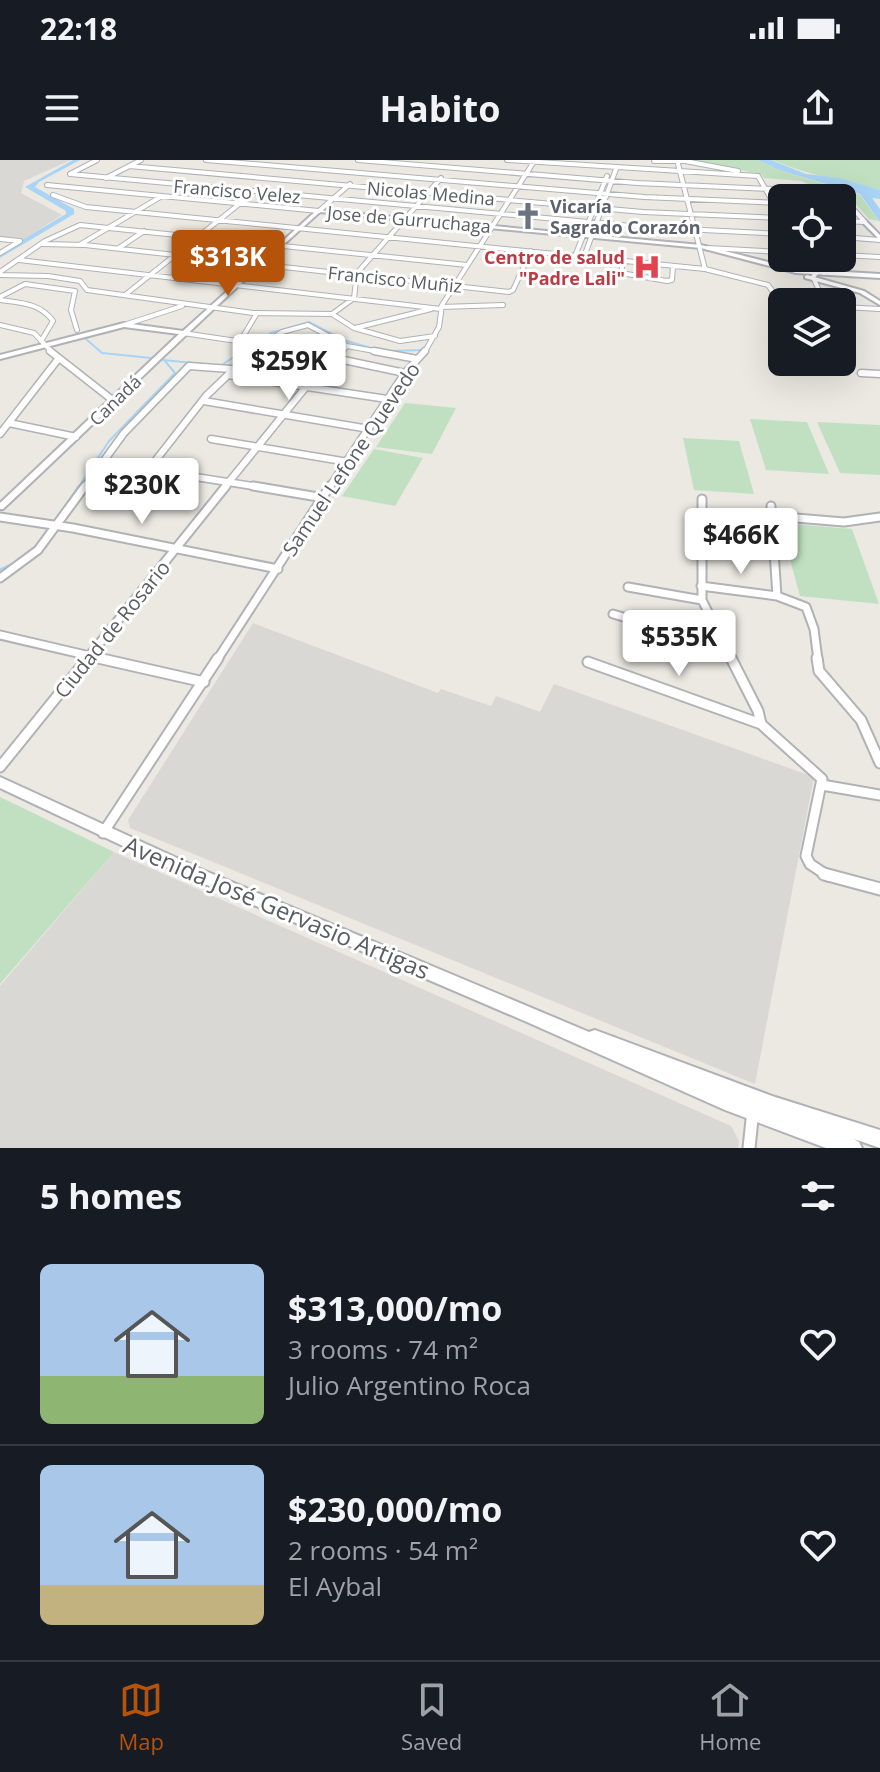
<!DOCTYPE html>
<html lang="en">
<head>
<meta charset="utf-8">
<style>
  body { margin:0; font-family:"Open Sans",sans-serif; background:#20242c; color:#f1f3f6; height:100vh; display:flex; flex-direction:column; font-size:30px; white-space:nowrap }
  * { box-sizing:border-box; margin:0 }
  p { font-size:26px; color:#9ea1a6 }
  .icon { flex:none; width:44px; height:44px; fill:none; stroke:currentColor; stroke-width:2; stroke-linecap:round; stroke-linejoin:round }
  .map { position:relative; height:988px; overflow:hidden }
  .details { display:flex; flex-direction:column; background:#171b24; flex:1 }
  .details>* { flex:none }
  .controls { position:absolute; left:768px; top:24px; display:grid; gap:16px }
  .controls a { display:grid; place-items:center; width:88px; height:88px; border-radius:12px; background:#171b24; box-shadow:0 8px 32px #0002; font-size:40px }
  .price { position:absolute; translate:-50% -68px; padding:0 18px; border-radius:8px; background:#fff; color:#222; font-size:26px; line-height:52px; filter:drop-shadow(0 2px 4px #0008) }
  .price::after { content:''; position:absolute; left:50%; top:48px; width:24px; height:18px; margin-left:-12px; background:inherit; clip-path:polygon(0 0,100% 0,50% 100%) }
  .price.active { background:#b45309; color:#fff }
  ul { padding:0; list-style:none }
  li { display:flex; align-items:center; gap:24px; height:200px; padding:0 40px }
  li+li { border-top:2px solid #363941 }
  li span { display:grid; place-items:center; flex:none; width:224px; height:160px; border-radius:12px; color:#555 }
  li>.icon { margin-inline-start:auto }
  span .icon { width:96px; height:96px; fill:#fffc; stroke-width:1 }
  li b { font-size:34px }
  h2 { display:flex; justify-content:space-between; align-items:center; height:96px; padding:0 40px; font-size:34px }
  .status { display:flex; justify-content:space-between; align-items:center; height:56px; padding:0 40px; background:#171b24; direction:ltr }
  .status svg { height:22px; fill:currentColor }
  header { display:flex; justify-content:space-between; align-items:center; height:104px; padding:0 40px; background:#171b24; font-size:36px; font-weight:700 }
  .tabs { display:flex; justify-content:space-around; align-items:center; height:112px; border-top:2px solid #363941; background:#171b24; font-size:22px; color:#9ea1a6 }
  .tabs a { display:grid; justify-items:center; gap:4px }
  .tabs .active { color:#b45309 }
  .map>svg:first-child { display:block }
  .industrial { fill:#dad8d4 }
  .green { fill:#c1e0c1 }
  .water { fill:#a9d4f5 }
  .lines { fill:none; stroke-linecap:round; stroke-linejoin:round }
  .stream-far1 { stroke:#a9d4f5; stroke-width:2 }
  .stream { stroke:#a9d4f5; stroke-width:3 }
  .minor-far4-casing { stroke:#b0b2b6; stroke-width:6 }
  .minor-far3-casing { stroke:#b0b2b6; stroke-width:9 }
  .minor-far2-casing { stroke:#b0b2b6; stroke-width:11 }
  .minor-far1-casing { stroke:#b0b2b6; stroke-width:13 }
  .minor-casing { stroke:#b0b2b6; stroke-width:15 }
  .tertiary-casing { stroke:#b0b2b6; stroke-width:4 }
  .secondary-casing { stroke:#afb1b6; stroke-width:4 }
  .minor-far4 { stroke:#fff; stroke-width:4 }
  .minor-far3 { stroke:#fff; stroke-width:6 }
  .minor-far2 { stroke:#fff; stroke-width:7 }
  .minor-far1 { stroke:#fff; stroke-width:9 }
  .minor { stroke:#fff; stroke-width:11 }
  .tertiary { fill:#fff; fill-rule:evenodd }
  .secondary { fill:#fff; fill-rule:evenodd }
  .labels { text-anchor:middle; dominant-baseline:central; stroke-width:6; stroke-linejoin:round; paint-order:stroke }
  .far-street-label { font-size:18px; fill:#5a5d61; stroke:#fff }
  .far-worship-label { font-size:18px; font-weight:bold; fill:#5b616d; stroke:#fff; text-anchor:start }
  .far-health-label { font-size:18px; font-weight:bold; fill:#be3a42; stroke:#fff; text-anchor:end }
  .street-label { font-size:20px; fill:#5a5d61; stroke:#fff }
  .near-street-label { font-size:24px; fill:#5a5d61; stroke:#fff }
</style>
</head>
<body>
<div class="status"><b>22:18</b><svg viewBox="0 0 49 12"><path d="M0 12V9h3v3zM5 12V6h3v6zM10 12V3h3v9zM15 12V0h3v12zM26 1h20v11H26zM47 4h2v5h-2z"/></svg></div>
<header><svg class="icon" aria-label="menu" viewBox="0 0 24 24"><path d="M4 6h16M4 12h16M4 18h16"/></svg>Habito<svg class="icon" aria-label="share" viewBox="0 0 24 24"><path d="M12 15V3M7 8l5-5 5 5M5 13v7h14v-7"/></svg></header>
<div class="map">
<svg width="880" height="988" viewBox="0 0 880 988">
  <rect width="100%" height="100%" fill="#ebe9e2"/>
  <path class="industrial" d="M 0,0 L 71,0 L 24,21 L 21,33 L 62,55 L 24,79 L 0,78 Z
    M 253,463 L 438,533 L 441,529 L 491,546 L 496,536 L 540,552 L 554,524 L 814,617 L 755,924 L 130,668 L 128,660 Z
    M 114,692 L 731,966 L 739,981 L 738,988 L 0,988 L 0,826 Z"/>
  <path class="green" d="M 687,0 L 758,0 L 779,10 L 860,35 L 879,61 L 869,59 L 846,33 L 816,29 L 802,21 L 764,18 L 761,14 Z
    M 772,0 L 880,0 L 880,30 C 844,22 806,14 772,0 Z
    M 405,243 L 456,248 L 432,294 L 376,287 Z
    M 750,259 L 807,262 L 829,314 L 766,310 Z
    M 817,262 L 880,265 L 880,315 L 840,313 Z
    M 683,278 L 739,281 L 754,334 L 694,330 Z
    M 374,289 L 423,298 L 395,346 L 342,336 Z
    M 780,363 L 852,369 L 879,444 L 800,436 Z
    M 0,637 L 114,692 L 0,824 Z"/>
  <path class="water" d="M 73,0 L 80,0 L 39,22 L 35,27 L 74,49 L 74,54 L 0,98 L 0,93 L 66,54 L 66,51 L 25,27 Z
    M 758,0 L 771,0 L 806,14 L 839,18 L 880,30 L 880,39 L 872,38 L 880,49 L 880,62 L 860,34 L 779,10 Z"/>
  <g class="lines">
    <path class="stream-far1" d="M 86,179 L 102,193 L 151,198
      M 390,191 L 422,190
      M 163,200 L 213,205
      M 220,206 L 271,173 L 309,162 L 343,180 L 375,189
      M 78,328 L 109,281 L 175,213 L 164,200"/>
    <path class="stream" d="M 62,352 L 79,326
      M 0,410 L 15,403"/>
    <g class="minor-far4-casing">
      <path id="minor-far4" d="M 97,0 L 70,14 L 642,67 L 782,74
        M 206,0 L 644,37 L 782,43
        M 358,0 L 637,23 L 838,32 L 865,62
        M 507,0 L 758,16
        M 677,0 L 705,109
        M 654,1 L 685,1 L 738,11
        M 129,6 L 643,52 L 782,58
        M 758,16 L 782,58
        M 106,18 L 141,0
        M 47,25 L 319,51 L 350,24
        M 53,35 L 86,47 L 705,109 L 768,125 L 782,144
        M 842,61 L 865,62
        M 842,77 L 880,80
        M 0,79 L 20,81 L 0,93
        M 42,84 L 85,85 L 509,132 L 513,130 L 531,91
        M 81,84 L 162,36
        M 119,88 L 144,71
        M 708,88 L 782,92
        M 842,95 L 880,97
        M 575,96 L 607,16
        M 584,97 L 616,9
        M 816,98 L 824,113
        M 19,100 L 441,149
        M 623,101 L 621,113 L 667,121 L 672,120 L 673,106
        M 0,112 L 45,81 L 80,65 L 467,105
        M 816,113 L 813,117 L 824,142
        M 0,115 L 48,116 L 80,121 L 87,130 L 253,153 L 332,154 L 354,168 L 400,181 L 435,176
        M 125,135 L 243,41
        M 0,137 L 25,124 L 75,131 L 71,150 L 77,170
        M 0,140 C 21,143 40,143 53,161 L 41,181
        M 441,147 L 503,145
        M 842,147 L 880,149
        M 332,154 L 354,138 L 357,113 L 441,18
        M 0,165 L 34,173 L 53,193
        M 124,165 L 182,146
        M 355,168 L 431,149
        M 183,173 L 250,183
        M 241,180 L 257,153
        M 263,183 L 311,193
        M 250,193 L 282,172 L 308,165 L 347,186 L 385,193
        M 340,193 L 347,186
        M 424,193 L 439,167 L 442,145 L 535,0"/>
    </g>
    <g class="minor-far3-casing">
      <path id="minor-far3" d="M 50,191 L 115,242
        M 301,191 L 405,213
        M 374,191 L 417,199
        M 861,213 L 880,214
        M 228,215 L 387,239
        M 204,241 L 369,269
        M 9,263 L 76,277
        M 0,274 L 59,198
        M 211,279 L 348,302
        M 101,302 L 265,328
        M 84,328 L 124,273 L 189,206 L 231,209
        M 134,328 L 206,236 L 253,191
        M 224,328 L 305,228 L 342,191
        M 329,328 L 405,213 L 425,191"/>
    </g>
    <g class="minor-far2-casing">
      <path id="minor-far2" d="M 253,326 L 324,338
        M 702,339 L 702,440 L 732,500
        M 125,341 L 136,326
        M 771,346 L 777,436
        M 772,356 L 844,362 L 880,357
        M 0,357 L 73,368 L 278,409
        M 0,418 L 38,390 L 85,326
        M 701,426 L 777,436 L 806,447 L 814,469 L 818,500
        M 628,427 L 702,440
        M 613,454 L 725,487
        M 0,475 L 107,500
        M 86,500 L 226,326
        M 217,500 L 330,326"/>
    </g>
    <g class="minor-far1-casing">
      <path id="minor-far1" d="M 98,498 L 204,522
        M 731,498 L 758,551 L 761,564 L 822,619 L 806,696 L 810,704 L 828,716
        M 817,498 L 819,511 L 861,560 L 880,603
        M 588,502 L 761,564
        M 0,607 L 88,498
        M 822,625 L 880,635
        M 103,673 L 218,498"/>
    </g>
    <g class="minor-casing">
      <path id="minor" d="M 824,714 L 880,729
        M 749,988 L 753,950"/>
    </g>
    <g class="tertiary-casing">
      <path id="tertiary" d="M 317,50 L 701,85 L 796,109 L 880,114 L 880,118 L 796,113 L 701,88 L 320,52 C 211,148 109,250 3,349 L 0,349 L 0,343 L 179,174 L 124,167 L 0,199 L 0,195 L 124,163 L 183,171 Z
        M 807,115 L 864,131 L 880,141 L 880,145 L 860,133 L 805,118 L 805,116 Z"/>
    </g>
    <g class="secondary-casing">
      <path id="secondary" d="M 865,60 L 880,75 L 880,80 L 863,63 Z
        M 0,617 L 203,710 L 589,872 L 595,870 L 775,937 L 880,970 L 880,988 L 854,979 L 859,982 L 862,988 L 826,988 L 725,950 L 527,862 L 193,719 L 0,628 Z"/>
    </g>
    <use href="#minor-far4" class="minor-far4"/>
    <use href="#minor-far3" class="minor-far3"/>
    <use href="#minor-far2" class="minor-far2"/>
    <use href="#minor-far1" class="minor-far1"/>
    <use href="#minor" class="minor"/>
    <use href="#tertiary" class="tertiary"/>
    <use href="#secondary" class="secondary"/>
  </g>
  <defs>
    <g id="church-bare" transform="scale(2.16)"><path d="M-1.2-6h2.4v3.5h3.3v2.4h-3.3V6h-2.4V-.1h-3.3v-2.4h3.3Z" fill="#6b7280" stroke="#fff" stroke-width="2.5" paint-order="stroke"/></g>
    <g id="hospital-bare" transform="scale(2.16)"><path d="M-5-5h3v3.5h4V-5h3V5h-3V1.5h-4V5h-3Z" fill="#e0444e" stroke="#fff" stroke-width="2.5" paint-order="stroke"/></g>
  </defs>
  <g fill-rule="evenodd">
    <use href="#church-bare" x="528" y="56"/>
    <use href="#hospital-bare" x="647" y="107"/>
  </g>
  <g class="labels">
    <g class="far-street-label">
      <text transform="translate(237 31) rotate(5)">Francisco Velez</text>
      <text transform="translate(431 33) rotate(5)">Nicolas Medina</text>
      <text transform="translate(409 59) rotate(5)">Jose de Gurruchaga</text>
      <text transform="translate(395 119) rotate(6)">Francisco Muñiz</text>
      <text transform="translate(115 240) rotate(-44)">Canadá</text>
    </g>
    <g class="far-worship-label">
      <text x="550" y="46">Vicaría<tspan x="550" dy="21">Sagrado Corazón</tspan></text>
    </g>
    <g class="far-health-label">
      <text x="625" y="97">Centro de salud<tspan x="625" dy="21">"Padre Lali"</tspan></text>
    </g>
    <g class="street-label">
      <text transform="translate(351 299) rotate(-56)">Samuel Lefone Quevedo</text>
      <text transform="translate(112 469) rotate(-51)">Ciudad de Rosario</text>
    </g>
    <g class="near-street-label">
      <text transform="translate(277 747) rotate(23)">Avenida José Gervasio Artigas</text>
    </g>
  </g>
</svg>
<div class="controls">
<a><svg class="icon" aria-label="locate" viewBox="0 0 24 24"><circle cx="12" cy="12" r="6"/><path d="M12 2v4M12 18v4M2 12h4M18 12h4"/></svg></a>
<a><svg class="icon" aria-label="layers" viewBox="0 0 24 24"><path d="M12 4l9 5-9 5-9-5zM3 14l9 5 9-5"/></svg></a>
</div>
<b class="price active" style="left:228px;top:138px">$313K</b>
<b class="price" style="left:289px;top:242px">$259K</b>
<b class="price" style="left:142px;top:366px">$230K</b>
<b class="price" style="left:741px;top:416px">$466K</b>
<b class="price" style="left:679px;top:518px">$535K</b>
</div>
<section class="details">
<h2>5 homes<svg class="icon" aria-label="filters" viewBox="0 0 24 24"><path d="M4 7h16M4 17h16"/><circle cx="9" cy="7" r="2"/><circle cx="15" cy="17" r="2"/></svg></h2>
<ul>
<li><span style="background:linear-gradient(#a9c7e8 70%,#8fb573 0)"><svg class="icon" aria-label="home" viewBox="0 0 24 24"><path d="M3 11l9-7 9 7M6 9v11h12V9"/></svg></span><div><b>$313,000/mo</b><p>3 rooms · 74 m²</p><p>Julio Argentino Roca</p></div><svg class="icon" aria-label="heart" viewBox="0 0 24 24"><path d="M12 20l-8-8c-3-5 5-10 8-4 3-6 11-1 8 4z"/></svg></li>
<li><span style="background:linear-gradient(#a9c7e8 75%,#c2b280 0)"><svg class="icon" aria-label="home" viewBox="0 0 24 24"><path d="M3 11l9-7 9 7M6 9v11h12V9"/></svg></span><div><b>$230,000/mo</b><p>2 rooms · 54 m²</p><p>El Aybal</p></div><svg class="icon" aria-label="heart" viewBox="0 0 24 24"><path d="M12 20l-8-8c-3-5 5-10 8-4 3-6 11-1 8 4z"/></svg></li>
</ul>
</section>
<nav class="tabs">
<a class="active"><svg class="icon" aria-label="map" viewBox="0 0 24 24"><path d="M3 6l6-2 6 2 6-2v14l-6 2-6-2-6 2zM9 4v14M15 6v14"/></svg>Map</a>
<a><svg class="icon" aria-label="saved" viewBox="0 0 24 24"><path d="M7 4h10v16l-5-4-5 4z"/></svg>Saved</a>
<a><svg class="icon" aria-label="home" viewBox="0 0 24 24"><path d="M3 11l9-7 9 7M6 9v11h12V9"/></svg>Home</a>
</nav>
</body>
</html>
